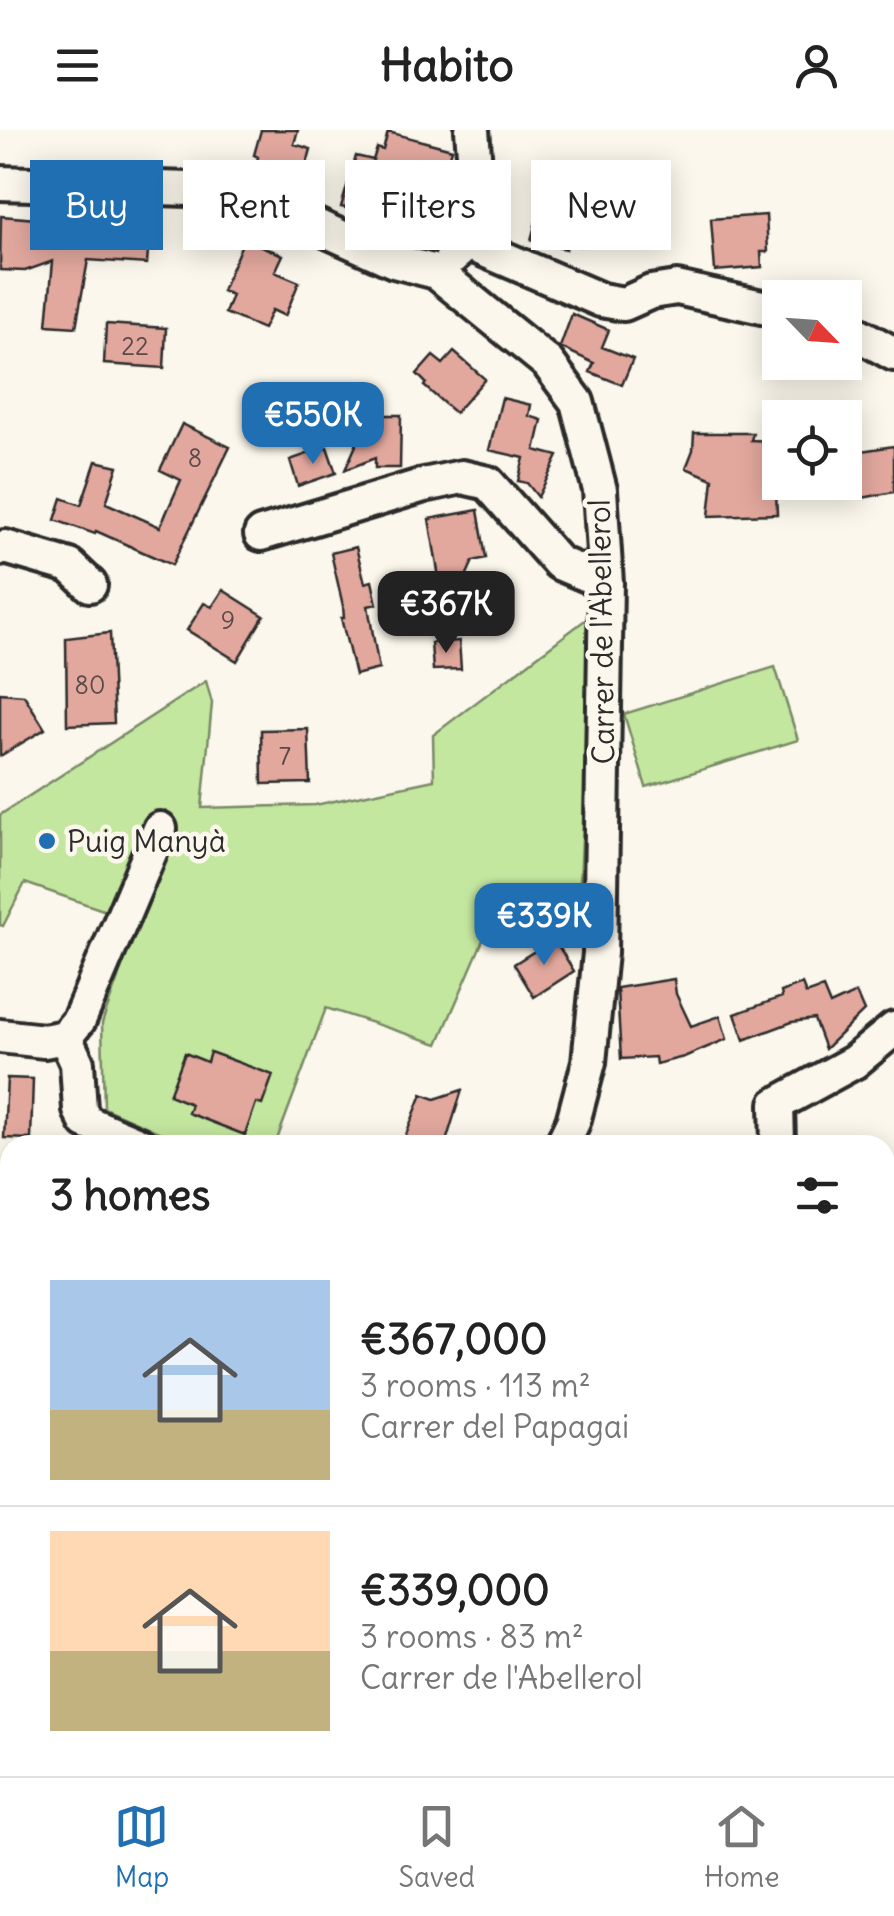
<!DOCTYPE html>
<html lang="en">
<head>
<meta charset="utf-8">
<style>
  body { margin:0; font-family:Delius,sans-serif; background:#f6f6f6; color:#222; height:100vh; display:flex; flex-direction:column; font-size:38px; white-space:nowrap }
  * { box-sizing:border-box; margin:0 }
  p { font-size:32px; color:#767676 }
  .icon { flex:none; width:55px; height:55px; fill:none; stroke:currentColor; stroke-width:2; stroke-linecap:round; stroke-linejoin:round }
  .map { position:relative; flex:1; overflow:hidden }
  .side { position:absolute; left:0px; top:1005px; width:895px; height:642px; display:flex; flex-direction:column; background:#fff; border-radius:30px 30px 0 0; box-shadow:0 5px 25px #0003 }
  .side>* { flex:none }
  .guide { position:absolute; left:30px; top:30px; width:835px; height:90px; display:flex; gap:20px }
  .needle { width:65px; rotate:115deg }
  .controls { position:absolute; left:762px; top:150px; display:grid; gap:20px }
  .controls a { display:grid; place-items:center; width:100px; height:100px; border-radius:0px; background:#fff; box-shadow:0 5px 25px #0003; font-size:50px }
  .price { position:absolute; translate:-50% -85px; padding:0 22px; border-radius:20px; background:#1f6fb2; color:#fff; font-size:32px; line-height:65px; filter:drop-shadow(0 2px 5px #0008) }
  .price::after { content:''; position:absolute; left:50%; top:60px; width:30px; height:22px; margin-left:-15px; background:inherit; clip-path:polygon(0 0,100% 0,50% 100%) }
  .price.current { background:#222; color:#fff }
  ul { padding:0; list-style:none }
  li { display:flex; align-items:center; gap:30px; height:250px; padding:0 50px }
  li+li { border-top:2px solid #e0e0e0 }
  li span { display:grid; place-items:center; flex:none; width:280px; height:200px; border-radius:0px; color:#555 }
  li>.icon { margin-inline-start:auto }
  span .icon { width:120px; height:120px; fill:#fffc; stroke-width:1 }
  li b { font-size:42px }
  h2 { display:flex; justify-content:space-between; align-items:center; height:120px; padding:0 50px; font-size:42px }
  .chip { padding:0 35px; border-radius:0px; background:#fff; box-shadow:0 5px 25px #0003; font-size:35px; line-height:90px }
  .chip.current { background:#1f6fb2; color:#fff }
  header { display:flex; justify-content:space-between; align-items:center; height:130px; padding:0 50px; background:#fff; font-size:45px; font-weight:700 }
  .menu { display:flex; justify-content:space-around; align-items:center; height:140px; border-top:2px solid #e0e0e0; background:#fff; font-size:28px; color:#767676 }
  .menu a { display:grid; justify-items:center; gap:5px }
  .menu .current { color:#1f6fb2 }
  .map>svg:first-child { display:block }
  .green { fill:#c4e7a0; stroke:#788966; stroke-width:2.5 }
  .building { fill:#e2a89e; stroke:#2b2b2b; stroke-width:2.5 }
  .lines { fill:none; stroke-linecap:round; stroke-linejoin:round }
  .street-casing { stroke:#2b2b2b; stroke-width:40 }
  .street { stroke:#fbf7ec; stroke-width:32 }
  .poi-dot { fill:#1f6fb2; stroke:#fbf7ec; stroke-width:4 }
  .labels { text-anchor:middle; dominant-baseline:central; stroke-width:9; stroke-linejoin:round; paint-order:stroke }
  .number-label { font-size:25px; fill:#594a48 }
  .street-label { font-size:30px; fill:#2b2b2b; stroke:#fbf7ec }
  .poi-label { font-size:30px; fill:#2b2b2b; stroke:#fbf7ec; text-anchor:start }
</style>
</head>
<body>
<header><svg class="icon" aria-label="menu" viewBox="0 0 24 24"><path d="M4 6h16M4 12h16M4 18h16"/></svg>Habito<svg class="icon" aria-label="person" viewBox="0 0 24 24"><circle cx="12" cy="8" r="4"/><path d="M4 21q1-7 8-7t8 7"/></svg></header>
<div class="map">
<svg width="894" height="1646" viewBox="0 0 894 1646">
  <rect width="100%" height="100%" fill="#fbf7ec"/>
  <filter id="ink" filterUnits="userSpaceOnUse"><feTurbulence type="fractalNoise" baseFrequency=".01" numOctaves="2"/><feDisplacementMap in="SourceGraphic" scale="20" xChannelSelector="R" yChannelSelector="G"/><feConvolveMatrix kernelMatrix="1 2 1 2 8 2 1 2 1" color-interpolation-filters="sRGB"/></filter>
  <g filter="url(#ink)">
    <path class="green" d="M 593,484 L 578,793 L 483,810 L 438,914 L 326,878 L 275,1015 L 188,1015 L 104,978 L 102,893 L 138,792 L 25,753 L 3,796 L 0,795 L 0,685 L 206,551 L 212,573 L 202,678 L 315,675 L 434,650 L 433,605 Z
      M 775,537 L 798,610 L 646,657 L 624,584 Z
      M 894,1266 L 894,1328 L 885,1317 L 885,1270 Z
      M 0,1484 L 10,1486 L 10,1638 L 241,1638 L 237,1646 L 0,1646 Z
      M 894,1508 L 894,1646 L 611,1646 L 625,1638 L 885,1638 L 885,1517 Z"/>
    <path class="building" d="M 261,0 L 298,0 L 294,14 L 311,19 L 304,45 L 288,41 L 286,46 L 255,38 L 258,27 L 254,25 Z
      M 388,2 L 452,19 L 446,40 L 440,39 L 434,59 L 430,58 L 428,63 L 412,59 L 408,72 L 390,67 L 386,80 L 368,75 L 365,82 L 341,77 L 356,26 L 373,30 L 377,18 L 383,20 Z
      M 543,66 L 574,74 L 571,83 L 588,87 L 580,116 L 568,113 L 566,119 L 531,110 Z
      M 766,85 L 768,122 L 761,122 L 762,137 L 715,141 L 711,89 Z
      M 1,86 L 36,89 L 35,106 L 87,111 L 88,104 L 149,108 L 147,134 L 88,130 L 76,197 L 47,195 L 53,131 L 25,141 L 0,140 Z
      M 244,109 L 283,125 L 275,142 L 299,152 L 285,186 L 272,180 L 263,199 L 225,183 L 232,165 L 222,161 Z
      M 572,184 L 609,200 L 602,217 L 633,229 L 622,255 L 590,242 L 594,233 L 560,217 Z
      M 106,194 L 166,198 L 164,238 L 104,234 Z
      M 454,222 L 485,249 L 455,283 L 424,256 L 426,253 L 417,244 L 433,226 L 443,234 Z
      M 502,268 L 531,275 L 529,286 L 542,290 L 535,320 L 558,326 L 538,367 L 527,353 L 518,351 L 524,328 L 489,320 Z
      M 375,285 L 401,285 L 400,338 L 375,338 L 375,328 L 345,340 L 365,295 L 375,295 Z
      M 182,294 L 230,317 L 172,435 L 96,401 L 95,404 L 55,390 L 62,368 L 81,375 L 96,331 L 118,336 L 106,373 L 160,397 L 181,350 L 160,340 Z
      M 694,303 L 753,303 L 751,310 L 772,311 L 767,340 L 775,340 L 777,384 L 709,386 L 713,349 L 686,338 L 693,320 Z
      M 894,316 L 894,362 L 862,368 L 854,322 Z
      M 327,317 L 336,343 L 298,356 L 290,330 Z
      M 478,380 L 486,428 L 473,431 L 464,451 L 442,465 L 429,389 Z
      M 356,417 L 365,453 L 372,451 L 377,474 L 368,476 L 379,539 L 355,545 L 341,488 L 344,488 L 343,476 L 331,423 Z
      M 223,460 L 264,486 L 237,531 L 187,500 L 204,473 L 212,477 Z
      M 110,503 L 114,593 L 67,595 L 66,508 Z
      M 459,511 L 461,539 L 433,540 L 431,513 Z
      M 0,563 L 24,565 L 45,599 L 0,626 Z
      M 308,599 L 310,653 L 262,654 L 261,600 Z
      M 554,809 L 574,841 L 534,867 L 514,834 Z
      M 674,849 L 676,864 L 691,896 L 720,886 L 727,909 L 684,927 L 656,934 L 655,927 L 621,929 L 617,858 Z
      M 802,854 L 806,864 L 823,858 L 830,875 L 856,863 L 864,881 L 825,919 L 814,889 L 792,892 L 744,910 L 735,884 L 782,867 L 781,862 Z
      M 210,922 L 273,945 L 262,975 L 256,973 L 245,1005 L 188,983 L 191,974 L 169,965 L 185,923 L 207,932 Z
      M 7,948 L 33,949 L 31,1009 L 4,1008 Z
      M 462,960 L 445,1015 L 402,1015 L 422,964 L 435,969 Z"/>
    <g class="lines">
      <g class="street-casing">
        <path id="street" d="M 0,53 L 221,60 L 268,74 L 394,131 L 436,142 L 548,233 L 577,272 L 600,360 L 606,453 L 600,823 L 589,932 L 573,992 L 562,1015
          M 468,113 L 601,170 L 624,174 L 651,162 L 677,158 L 780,181
          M 452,127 L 468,113 L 478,72 L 472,0
          M 845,197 L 894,224
          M 261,404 L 424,355 L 462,347 L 488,353 L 559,433 L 606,453
          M 0,419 L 5,417 L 70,436 L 90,455
          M 0,906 L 44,911 L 65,907 L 77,933 L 80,980 L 86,992 L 140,1015
          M 65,907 L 79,890 L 160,699
          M 778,1015 L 777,974 L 854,932 L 894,899
          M 885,1144 L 894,1135
          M 0,1234 L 10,1230
          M 438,1638 L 441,1646
          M 254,1646 L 258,1638"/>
      </g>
      <use href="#street" class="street"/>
    </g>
  </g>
  <circle class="poi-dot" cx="47" cy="711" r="10"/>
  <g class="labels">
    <g class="number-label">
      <text x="135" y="216">22</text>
      <text x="195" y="328">8</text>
      <text x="228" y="490">9</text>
      <text x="90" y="555">80</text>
      <text x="285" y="626">7</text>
    </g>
    <g class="street-label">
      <text transform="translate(601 502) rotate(-91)">Carrer de l'Abellerol</text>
    </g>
    <g class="poi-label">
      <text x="67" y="711">Puig Manyà</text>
    </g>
  </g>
</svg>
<div class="controls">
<a><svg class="needle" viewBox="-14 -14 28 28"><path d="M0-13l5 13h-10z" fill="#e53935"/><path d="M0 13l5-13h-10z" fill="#767676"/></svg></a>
<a><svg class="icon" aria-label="locate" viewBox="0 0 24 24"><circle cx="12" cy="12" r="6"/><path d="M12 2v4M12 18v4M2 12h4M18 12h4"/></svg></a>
</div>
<b class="price" style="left:313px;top:337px">€550K</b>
<b class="price current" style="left:446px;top:526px">€367K</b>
<b class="price" style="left:544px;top:838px">€339K</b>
<div class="guide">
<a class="chip current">Buy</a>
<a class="chip">Rent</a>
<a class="chip">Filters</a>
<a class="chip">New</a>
</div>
<section class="side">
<h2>3 homes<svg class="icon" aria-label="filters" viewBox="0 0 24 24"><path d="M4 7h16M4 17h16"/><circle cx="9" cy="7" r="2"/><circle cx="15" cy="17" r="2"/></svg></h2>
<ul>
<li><span style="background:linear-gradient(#a9c7e8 65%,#c2b280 0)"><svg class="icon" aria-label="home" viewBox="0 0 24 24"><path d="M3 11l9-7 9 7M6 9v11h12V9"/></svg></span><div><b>€367,000</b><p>3 rooms · 113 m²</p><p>Carrer del Papagai</p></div></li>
<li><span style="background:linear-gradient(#ffd9b3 60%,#c2b280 0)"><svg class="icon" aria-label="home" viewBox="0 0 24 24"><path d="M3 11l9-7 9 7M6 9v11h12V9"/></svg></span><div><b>€339,000</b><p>3 rooms · 83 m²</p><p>Carrer de l'Abellerol</p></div></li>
</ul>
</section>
</div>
<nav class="menu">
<a class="current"><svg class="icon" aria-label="map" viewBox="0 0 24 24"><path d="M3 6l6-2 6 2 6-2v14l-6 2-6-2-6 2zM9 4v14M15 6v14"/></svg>Map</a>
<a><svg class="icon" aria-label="saved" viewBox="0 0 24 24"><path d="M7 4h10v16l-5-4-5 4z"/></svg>Saved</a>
<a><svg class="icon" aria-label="home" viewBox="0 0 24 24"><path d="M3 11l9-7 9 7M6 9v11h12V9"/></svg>Home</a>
</nav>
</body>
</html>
